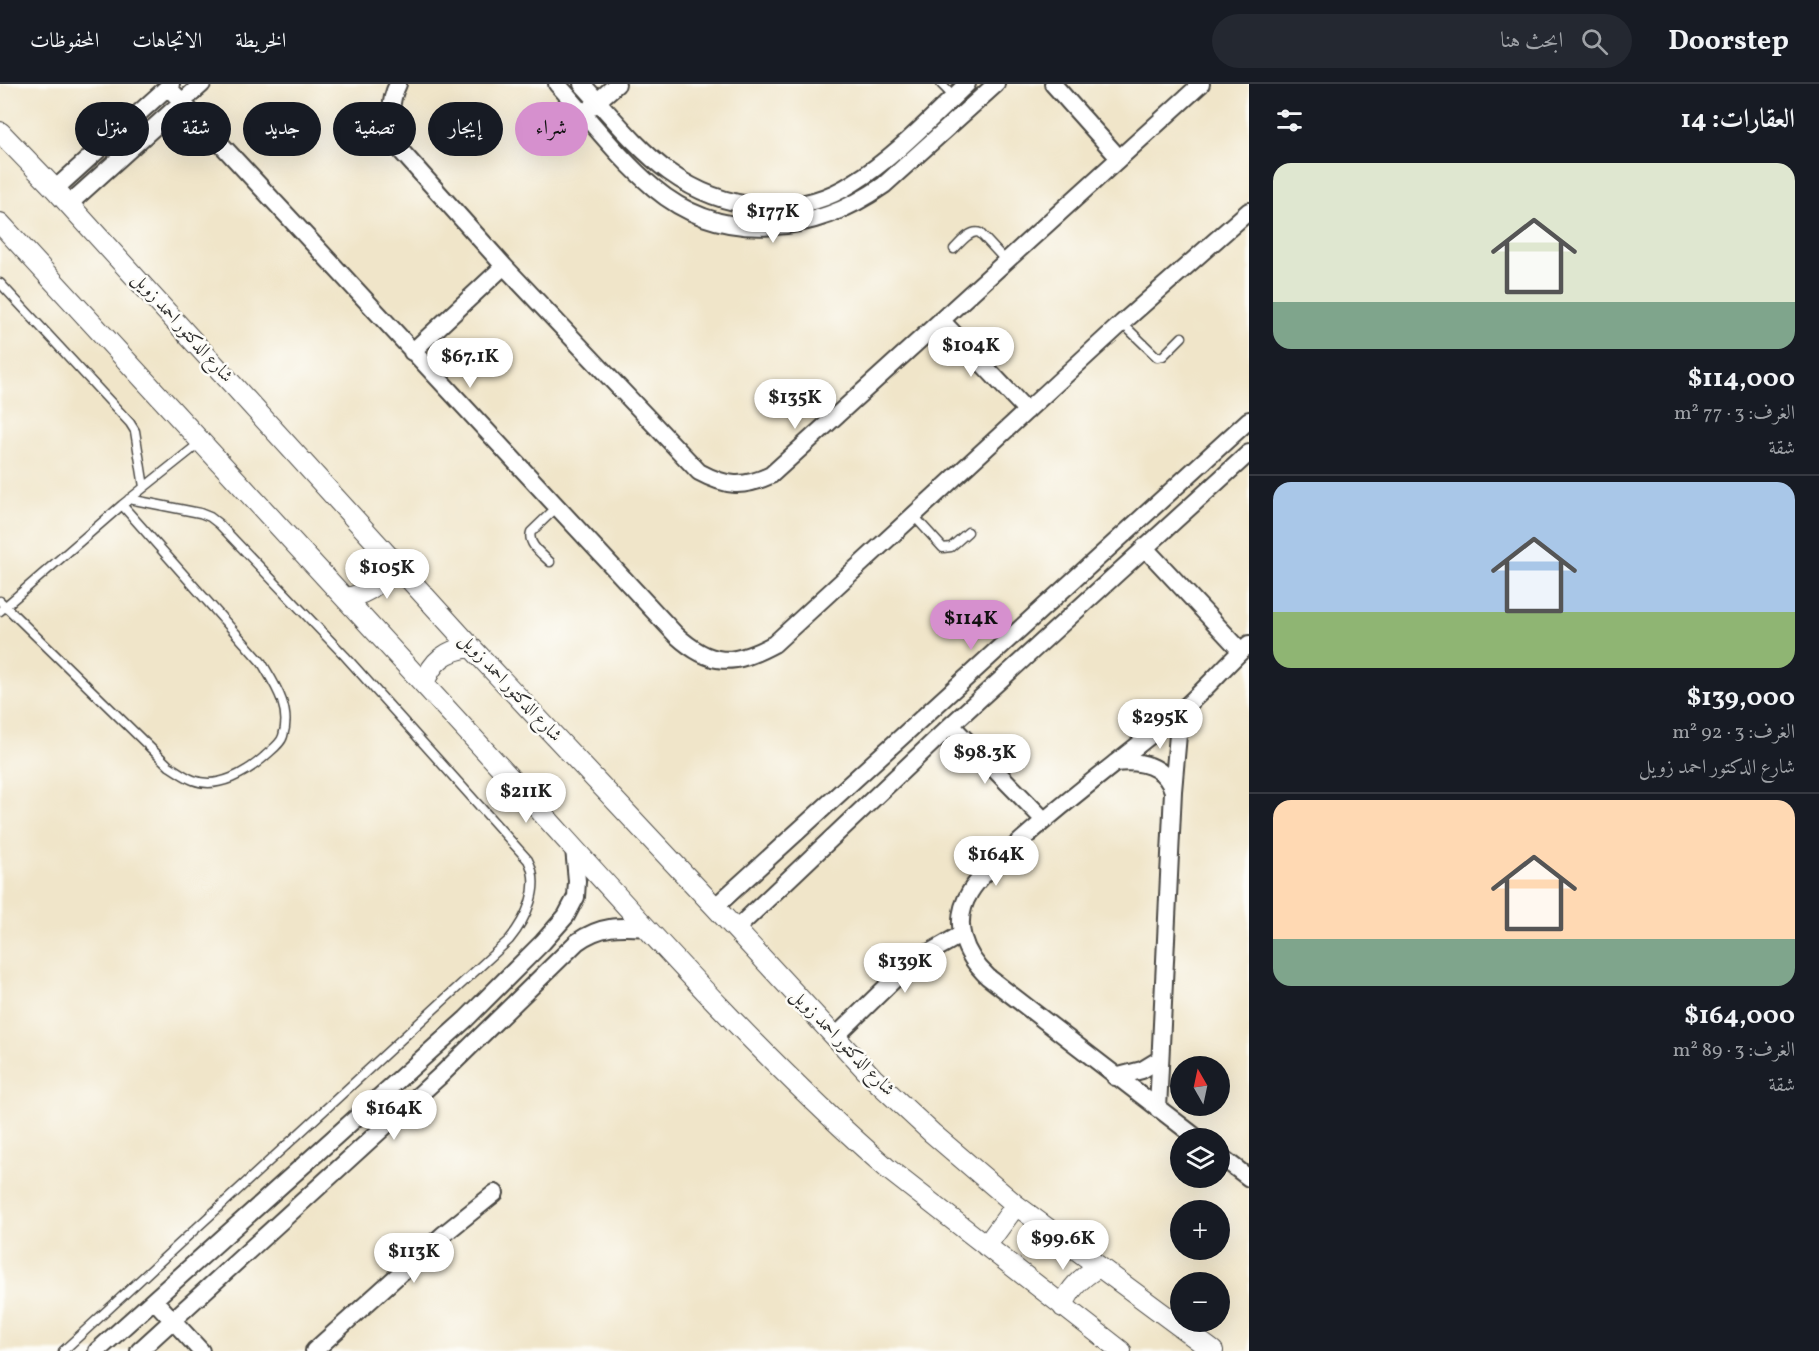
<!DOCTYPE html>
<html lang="ar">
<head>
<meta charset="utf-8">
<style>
  body { margin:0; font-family:Vollkorn,Amiri,serif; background:#242831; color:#f1f3f6; direction:rtl; height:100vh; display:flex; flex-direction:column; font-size:22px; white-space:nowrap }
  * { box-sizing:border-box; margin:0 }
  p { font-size:20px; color:#9ea1a6 }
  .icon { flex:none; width:33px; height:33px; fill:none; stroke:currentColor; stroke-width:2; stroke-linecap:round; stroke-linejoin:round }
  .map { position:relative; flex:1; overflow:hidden; direction:ltr }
  .drawer { display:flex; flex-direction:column; background:#171b24; width:570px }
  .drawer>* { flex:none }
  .hud { position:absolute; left:18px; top:18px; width:570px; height:54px; direction:rtl; display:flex; gap:12px }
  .needle { width:39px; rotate:351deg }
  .fabs { position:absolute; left:1170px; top:972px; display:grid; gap:12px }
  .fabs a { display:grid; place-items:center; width:60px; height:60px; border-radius:50%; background:#171b24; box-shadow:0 6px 24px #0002; font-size:30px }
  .price { position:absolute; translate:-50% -51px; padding:0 14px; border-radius:21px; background:#fff; color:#222; font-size:20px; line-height:39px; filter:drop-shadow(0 2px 3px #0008) }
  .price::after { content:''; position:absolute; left:50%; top:36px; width:18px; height:14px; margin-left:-9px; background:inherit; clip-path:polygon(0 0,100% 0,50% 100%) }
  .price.current { background:#d690ce; color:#111 }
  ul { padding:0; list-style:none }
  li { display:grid; align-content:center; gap:12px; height:318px; padding:0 24px }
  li+li { border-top:2px solid #363941 }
  li span { display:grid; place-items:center; height:186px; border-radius:18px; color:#555 }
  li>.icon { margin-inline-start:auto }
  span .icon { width:108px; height:108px; fill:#fffc; stroke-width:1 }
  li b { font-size:26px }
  h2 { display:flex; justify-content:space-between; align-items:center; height:72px; padding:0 24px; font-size:26px }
  .pill { padding:0 21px; border-radius:27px; background:#171b24; box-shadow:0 6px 24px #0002; font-size:21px; line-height:54px }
  .pill.current { background:#d690ce; color:#111 }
  header { display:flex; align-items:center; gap:36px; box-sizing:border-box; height:84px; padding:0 30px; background:#171b24; border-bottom:2px solid #363941 }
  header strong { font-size:28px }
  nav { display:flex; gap:33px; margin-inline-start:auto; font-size:21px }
  .search { width:420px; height:54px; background:#242831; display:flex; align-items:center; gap:15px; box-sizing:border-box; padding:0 21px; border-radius:33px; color:#9ea1a6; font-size:22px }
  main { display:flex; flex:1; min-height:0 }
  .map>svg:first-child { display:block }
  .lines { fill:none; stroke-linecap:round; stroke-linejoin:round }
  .service-casing { stroke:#494743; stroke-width:11 }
  .minor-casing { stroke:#494743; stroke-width:20 }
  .tertiary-casing { stroke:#494743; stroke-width:22 }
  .service { stroke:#fff; stroke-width:8 }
  .minor { stroke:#fff; stroke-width:16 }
  .tertiary { stroke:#fff; stroke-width:20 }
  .labels { text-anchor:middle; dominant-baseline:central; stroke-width:5; stroke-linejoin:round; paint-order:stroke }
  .street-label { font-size:18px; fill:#2b2b2b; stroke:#fdfcf7 }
</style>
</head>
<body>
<header>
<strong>Doorstep</strong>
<div class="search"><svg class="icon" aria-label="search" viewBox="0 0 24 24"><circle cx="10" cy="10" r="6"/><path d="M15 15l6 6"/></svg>ابحث هنا</div>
<nav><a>الخريطة</a><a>الاتجاهات</a><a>المحفوظات</a></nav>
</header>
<main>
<section class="drawer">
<h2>العقارات: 14<svg class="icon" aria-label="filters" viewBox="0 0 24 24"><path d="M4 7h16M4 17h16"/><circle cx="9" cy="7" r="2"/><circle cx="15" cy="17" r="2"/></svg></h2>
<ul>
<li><span style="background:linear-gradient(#dfe7d0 75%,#7fa58c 0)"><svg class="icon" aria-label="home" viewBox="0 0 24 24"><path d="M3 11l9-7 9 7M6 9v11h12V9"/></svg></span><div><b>$114,000</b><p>الغرف: 3 · 77 m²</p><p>شقة</p></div></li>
<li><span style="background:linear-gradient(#a9c7e8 70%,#8fb573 0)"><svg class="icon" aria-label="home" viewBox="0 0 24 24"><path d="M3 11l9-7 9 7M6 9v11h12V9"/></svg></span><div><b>$139,000</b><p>الغرف: 3 · 92 m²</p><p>شارع الدكتور احمد زويل</p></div></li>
<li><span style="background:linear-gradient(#ffd9b3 75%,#7fa58c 0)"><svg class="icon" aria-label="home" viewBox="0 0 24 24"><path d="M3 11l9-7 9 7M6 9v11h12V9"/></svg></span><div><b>$164,000</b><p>الغرف: 3 · 89 m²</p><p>شقة</p></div></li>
</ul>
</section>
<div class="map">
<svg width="1249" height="1267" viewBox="0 0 1249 1267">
  <rect width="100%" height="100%" fill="#fdfcf7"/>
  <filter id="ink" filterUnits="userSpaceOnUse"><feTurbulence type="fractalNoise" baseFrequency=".0167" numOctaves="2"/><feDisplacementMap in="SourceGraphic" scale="12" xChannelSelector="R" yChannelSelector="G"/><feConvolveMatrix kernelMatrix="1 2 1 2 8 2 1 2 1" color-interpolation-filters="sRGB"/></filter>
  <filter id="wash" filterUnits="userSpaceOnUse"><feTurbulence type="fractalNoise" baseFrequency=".008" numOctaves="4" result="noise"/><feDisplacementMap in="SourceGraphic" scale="24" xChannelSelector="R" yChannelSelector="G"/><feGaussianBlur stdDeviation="1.35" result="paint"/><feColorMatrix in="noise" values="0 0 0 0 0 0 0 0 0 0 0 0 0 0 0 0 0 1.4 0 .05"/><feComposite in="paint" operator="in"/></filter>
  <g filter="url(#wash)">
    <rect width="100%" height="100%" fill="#f0e5c9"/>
  </g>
  <g filter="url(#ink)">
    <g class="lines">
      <g class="service-casing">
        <path id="service" d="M 941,0 L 953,12
          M 954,165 C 961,158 971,145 980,149 L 1006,177
          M 0,199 L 130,339 L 135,347 L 144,403
          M 1122,239 L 1157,273 L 1163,272 L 1182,253
          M 914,432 L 943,464 L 951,463 L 968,448
          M 550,478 C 542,470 527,460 531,448 L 557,423
          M 0,517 L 169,682 C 177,687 185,693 193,696 C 218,706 247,688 264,673 C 270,667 281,660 283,652 C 292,625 275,601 262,579 L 122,421
          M 0,527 L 122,421 L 201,358
          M 63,1267 L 509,856 C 526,835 542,803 528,776 L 345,572 L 219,440 L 210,433 L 200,429 L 129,415"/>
      </g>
      <g class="minor-casing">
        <path id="minor" d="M 398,0 C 386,23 391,46 402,68 L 504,182 L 699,388 C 727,403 743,404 771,391 L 1201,0
          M 557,0 C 589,34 618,74 654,104 C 723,162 815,150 884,101 L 996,0
          M 582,0 C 609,29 637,65 669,88 C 723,127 796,136 853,99 C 895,73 931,34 967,0
          M 1053,0 L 1119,74
          M 168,3 L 676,551 C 711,583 733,582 774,560 L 1122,239 L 1249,127
          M 591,23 L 617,0
          M 55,105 L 171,0
          M 69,120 L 202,0
          M 941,236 L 1027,327
          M 412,268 L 504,182
          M 1144,463 L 1241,567
          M 951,641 L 1044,736
          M 1115,679 C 1140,676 1165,681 1173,707
          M 715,823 L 1249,336
          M 736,845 L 951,641 L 1249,369
          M 835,953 L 911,879 L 962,850
          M 1115,993 L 1142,986 L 1160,975
          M 1158,1025 L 1173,707 L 1180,628
          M 1197,1054 L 988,893 C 964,870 951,839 970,808 C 981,790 1000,776 1015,762 C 1067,715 1123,674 1177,630 C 1203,609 1224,582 1249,560
          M 1220,1072 L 1249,1094
          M 154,1216 L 201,1267
          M 97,1267 L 466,935 L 543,858 L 566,832 L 576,813 L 577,797 L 574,764
          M 139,1267 L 441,991 L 577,858 C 601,841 618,842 647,844
          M 314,1267 L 444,1150 L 495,1109"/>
      </g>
      <g class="tertiary-casing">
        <path id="tertiary" d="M 0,48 L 55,105 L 471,563 L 715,823 L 873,994 L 932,1049 L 1016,1121 L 1213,1267
          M 0,139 C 171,324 341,510 512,696 C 633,829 752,966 888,1085 L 1121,1267
          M 345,514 C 370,510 384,498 392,474
          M 424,600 C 432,577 446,566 471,563
          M 986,1162 L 1016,1121
          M 1063,1223 C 1069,1204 1083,1192 1099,1183"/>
      </g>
      <use href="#service" class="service"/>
      <use href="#minor" class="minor"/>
      <use href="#tertiary" class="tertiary"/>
    </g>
  </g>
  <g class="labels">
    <g class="street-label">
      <text transform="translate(182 244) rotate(48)">شارع الدكتور احمد زويل</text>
      <text transform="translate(510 604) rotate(47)">شارع الدكتور احمد زويل</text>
      <text transform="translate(842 959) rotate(46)">شارع الدكتور احمد زويل</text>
    </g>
  </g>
</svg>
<div class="fabs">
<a><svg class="needle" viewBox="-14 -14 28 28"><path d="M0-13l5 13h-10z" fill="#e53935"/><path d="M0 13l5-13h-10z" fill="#9ea1a6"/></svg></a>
<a><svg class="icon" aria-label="layers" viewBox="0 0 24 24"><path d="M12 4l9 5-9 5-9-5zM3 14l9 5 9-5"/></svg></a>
<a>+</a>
<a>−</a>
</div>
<b class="price" style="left:773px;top:160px">$177K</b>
<b class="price" style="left:971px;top:294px">$104K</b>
<b class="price" style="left:470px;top:305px">$67.1K</b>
<b class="price" style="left:795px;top:346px">$135K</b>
<b class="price" style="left:387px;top:516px">$105K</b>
<b class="price current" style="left:971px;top:567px">$114K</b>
<b class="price" style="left:1160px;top:666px">$295K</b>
<b class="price" style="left:985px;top:701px">$98.3K</b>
<b class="price" style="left:526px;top:740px">$211K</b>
<b class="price" style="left:996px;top:803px">$164K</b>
<b class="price" style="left:905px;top:910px">$139K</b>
<b class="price" style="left:394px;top:1057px">$164K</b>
<b class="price" style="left:1063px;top:1187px">$99.6K</b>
<b class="price" style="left:414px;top:1200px">$113K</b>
<div class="hud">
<a class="pill current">شراء</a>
<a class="pill">إيجار</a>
<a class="pill">تصفية</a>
<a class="pill">جديد</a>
<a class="pill">شقة</a>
<a class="pill">منزل</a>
</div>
</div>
</main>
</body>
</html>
